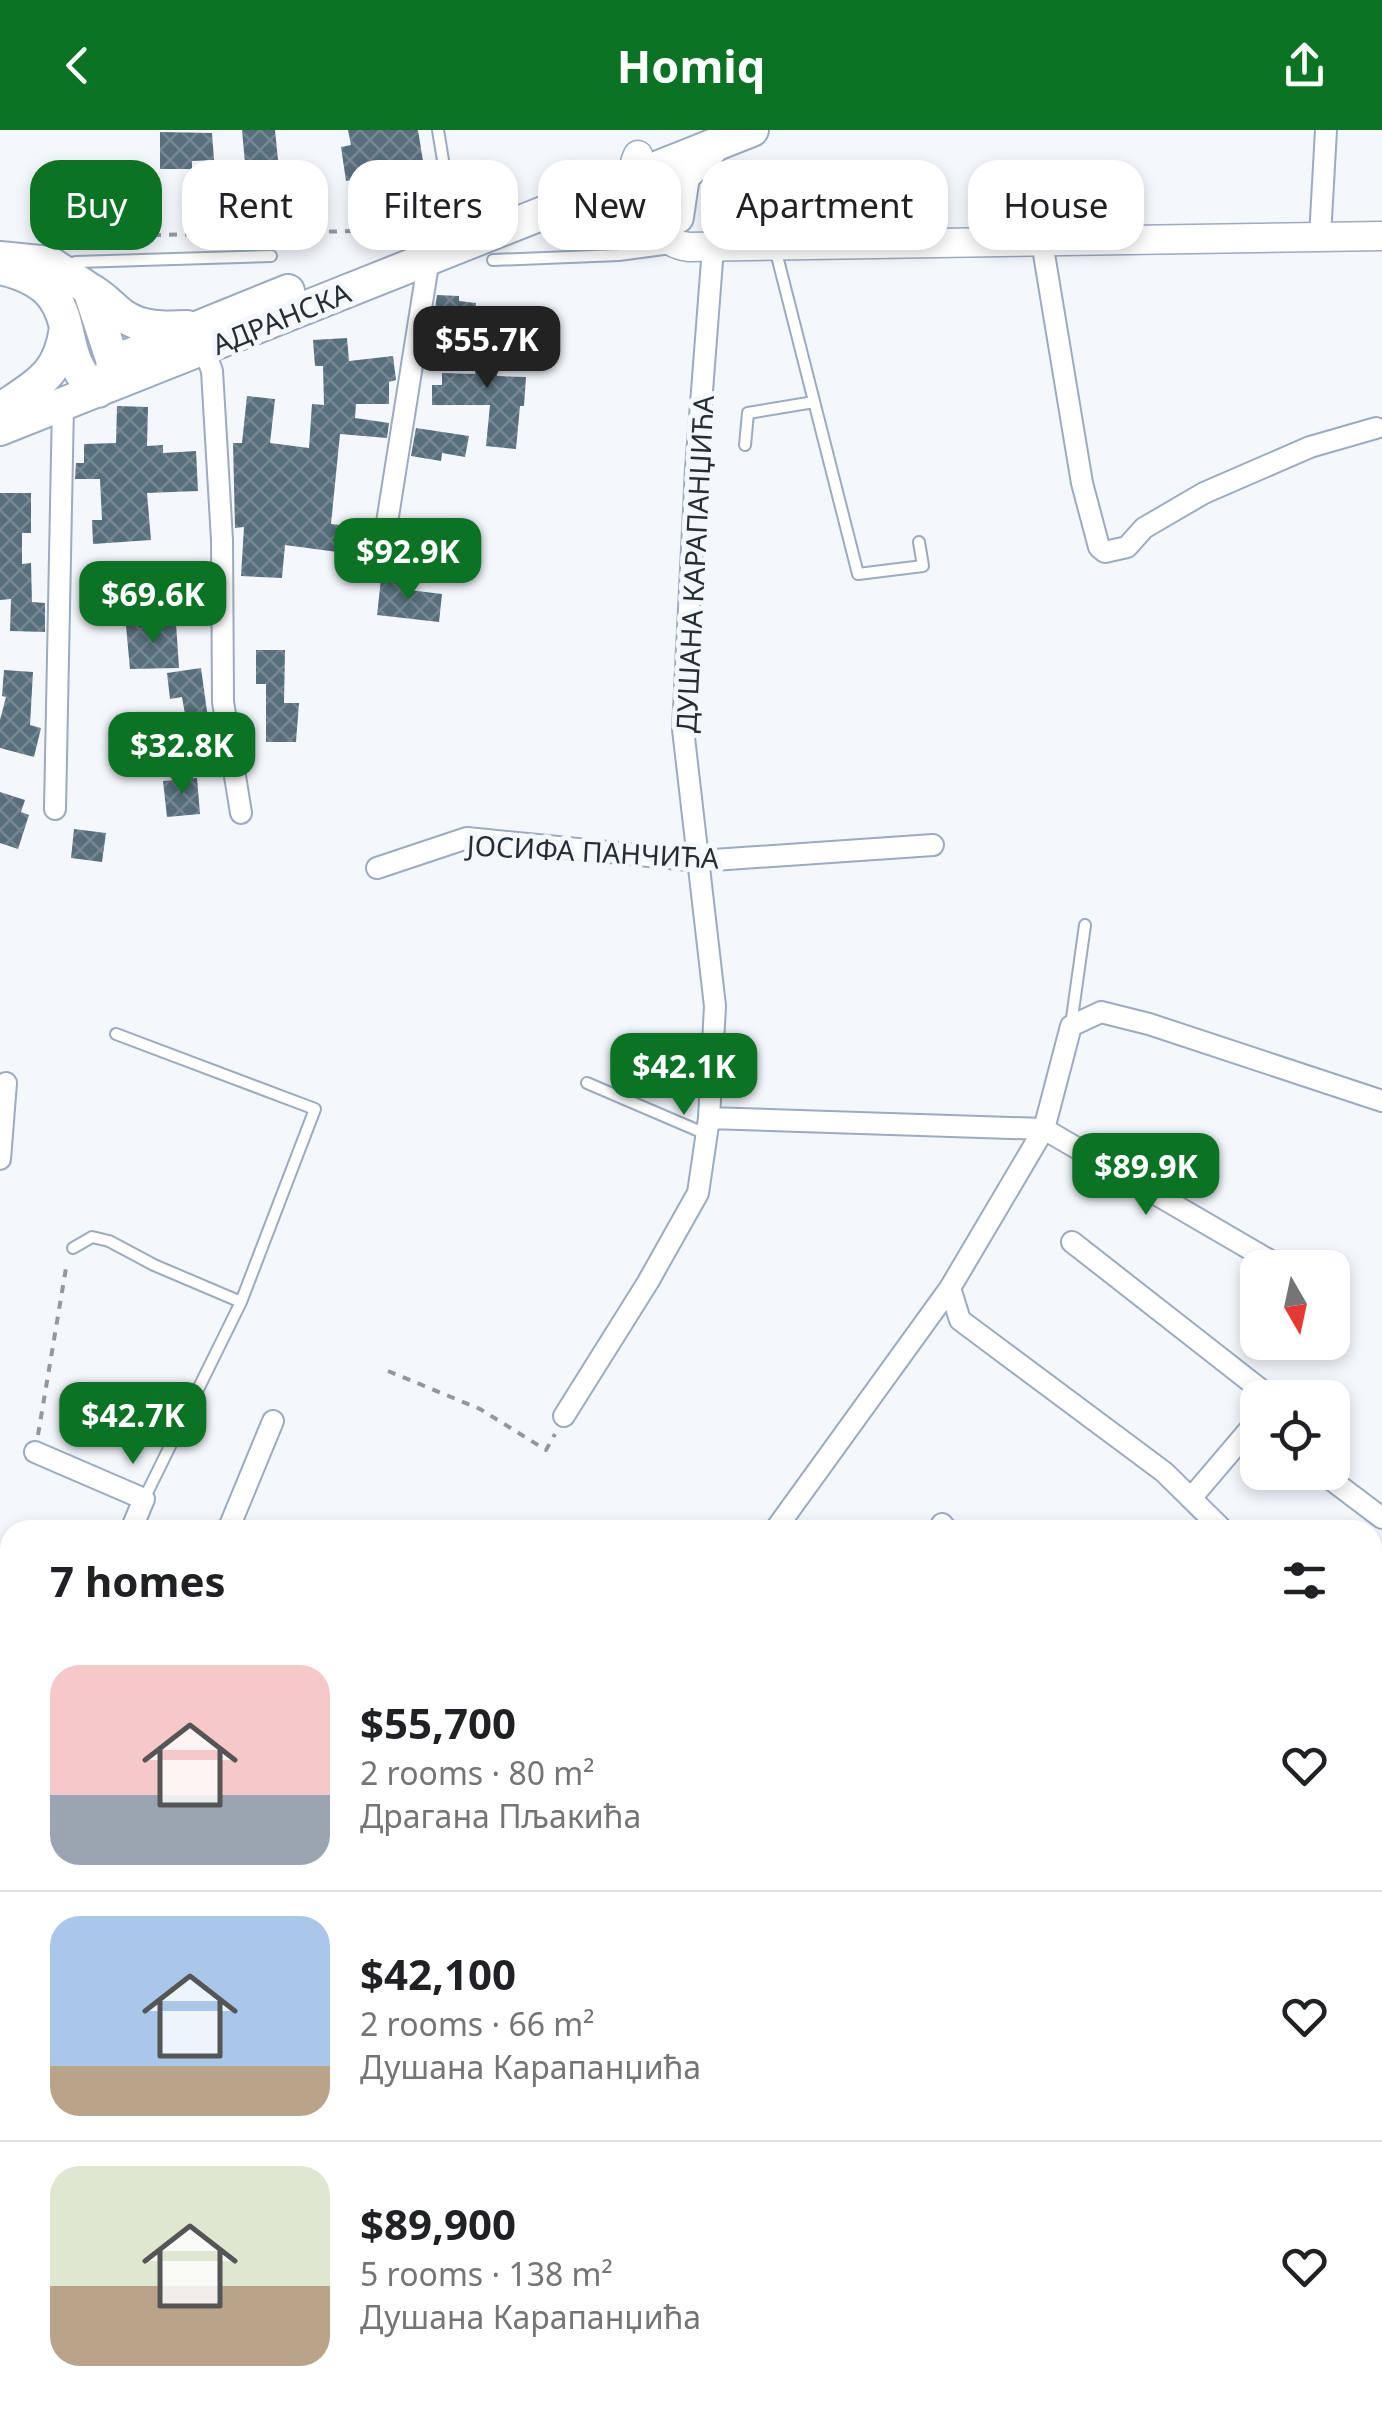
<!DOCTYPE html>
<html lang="en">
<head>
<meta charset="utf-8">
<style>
  body { margin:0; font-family:"Noto Sans",sans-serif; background:#f2f2f2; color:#202124; height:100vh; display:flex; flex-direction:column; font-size:38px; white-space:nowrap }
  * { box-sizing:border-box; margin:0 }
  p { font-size:32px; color:#757577 }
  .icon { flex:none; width:55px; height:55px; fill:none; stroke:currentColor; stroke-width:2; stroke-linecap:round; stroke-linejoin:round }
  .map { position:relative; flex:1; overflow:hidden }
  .drawer { position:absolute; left:0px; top:1390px; width:1382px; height:892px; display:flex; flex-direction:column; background:#fff; border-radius:30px 30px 0 0; box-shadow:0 5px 15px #0003 }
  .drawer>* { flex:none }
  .guide { position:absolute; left:30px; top:30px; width:1322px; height:90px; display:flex; gap:20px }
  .needle { width:65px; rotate:171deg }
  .controls { position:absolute; left:1240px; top:1120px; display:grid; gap:20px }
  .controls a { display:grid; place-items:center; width:110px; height:110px; border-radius:20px; background:#fff; box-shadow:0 5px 15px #0003; font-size:50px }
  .price { position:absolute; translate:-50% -85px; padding:0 22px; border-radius:20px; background:#0a7324; color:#fff; font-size:32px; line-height:65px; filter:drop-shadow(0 2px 5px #0008) }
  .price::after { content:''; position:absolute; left:50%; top:60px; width:30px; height:22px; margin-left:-15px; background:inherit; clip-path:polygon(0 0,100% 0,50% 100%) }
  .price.on { background:#222; color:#fff }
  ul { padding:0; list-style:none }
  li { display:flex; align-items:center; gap:30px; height:250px; padding:0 50px }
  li+li { border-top:2px solid #e0e0e0 }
  li span { display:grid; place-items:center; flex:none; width:280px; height:200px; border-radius:30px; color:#555 }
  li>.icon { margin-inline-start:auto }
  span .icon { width:120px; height:120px; fill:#fffc; stroke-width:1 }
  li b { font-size:42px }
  h2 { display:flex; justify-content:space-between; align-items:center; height:120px; padding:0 50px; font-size:42px }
  .tag { padding:0 35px; border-radius:30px; background:#fff; box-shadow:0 5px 15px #0003; font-size:35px; line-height:90px }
  .tag.on { background:#0a7324; color:#fff }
  header { display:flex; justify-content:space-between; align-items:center; height:130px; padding:0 50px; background:#0a7324; color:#fff; font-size:45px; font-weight:700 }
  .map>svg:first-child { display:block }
  .building { fill:url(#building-cross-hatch) }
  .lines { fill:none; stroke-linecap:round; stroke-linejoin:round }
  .lane-casing { stroke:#9cabc0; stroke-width:14 }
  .street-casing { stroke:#9cabc0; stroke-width:24 }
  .secondary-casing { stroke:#9cabc0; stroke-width:31 }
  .primary-casing { stroke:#9cabc0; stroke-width:36 }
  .path { stroke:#93989e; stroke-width:4; stroke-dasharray:8 8; stroke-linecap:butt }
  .lane { stroke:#fff; stroke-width:10 }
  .street { stroke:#fff; stroke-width:20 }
  .secondary { stroke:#fff; stroke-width:28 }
  .primary { stroke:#fff; stroke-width:32 }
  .labels { text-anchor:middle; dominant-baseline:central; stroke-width:10; stroke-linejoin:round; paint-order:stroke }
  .street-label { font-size:28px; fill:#262d35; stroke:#f4f7fc }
</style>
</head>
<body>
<header><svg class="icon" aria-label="back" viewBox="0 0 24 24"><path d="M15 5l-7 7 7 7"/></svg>Homiq<svg class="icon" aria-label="share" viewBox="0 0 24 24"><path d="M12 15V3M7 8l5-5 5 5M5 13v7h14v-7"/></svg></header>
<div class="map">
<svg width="1382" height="2282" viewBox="0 0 1382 2282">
  <defs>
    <pattern id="building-cross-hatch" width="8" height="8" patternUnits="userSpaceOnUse" patternTransform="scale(2.5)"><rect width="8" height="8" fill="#576f7d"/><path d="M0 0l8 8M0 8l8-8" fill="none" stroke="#768792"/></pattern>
  </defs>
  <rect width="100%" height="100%" fill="#f4f7fc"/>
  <path class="building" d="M 242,0 L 275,0 L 278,30 L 245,33 Z
    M 348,0 L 418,0 L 423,31 L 379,38 L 380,46 L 346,51 L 341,17 L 351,15 Z
    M 160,2 L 212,3 L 214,30 L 192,31 L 192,39 L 160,39 Z
    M 437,165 L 459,166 L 459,171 L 476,173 L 474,199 L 432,197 Z
    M 480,196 L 502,198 L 497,246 L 526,247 L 524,276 L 520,276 L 516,319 L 486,316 L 490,275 L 432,275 L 432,255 L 442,255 L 442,243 L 475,244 Z
    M 347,208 L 349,231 L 393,226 L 396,250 L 389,252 L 389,274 L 356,274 L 355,288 L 389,293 L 387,308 L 340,304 L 331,394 L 348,396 L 345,423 L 285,415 L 282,448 L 241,446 L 244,397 L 235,398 L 233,313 L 242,313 L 247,266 L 275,269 L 270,313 L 309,318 L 312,274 L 324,275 L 323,236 L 315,236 L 313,210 Z
    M 117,276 L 148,277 L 147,316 L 163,315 L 163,323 L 196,321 L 198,361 L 147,363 L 151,410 L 93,414 L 92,390 L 102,390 L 100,349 L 75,349 L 76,333 L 84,333 L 84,314 L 116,313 Z
    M 416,298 L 469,306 L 465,327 L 442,323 L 441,331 L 411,326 Z
    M 0,363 L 31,363 L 31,403 L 22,403 L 22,434 L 31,433 L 32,472 L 45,473 L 45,502 L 10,501 L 11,469 L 0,470 Z
    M 180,439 L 202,439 L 203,464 L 180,464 Z
    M 381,449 L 402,452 L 401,459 L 442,464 L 439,492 L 377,485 Z
    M 100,456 L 138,456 L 137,488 L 100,487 Z
    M 176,493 L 179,538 L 130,539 L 126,496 Z
    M 256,520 L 285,520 L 284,573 L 299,573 L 296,612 L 266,612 L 266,554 L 256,554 Z
    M 201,538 L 210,603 L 189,607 L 182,567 L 170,569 L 167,543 Z
    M 4,540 L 33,542 L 30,595 L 41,598 L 34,627 L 0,618 L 0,590 L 6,567 L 2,566 Z
    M 197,648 L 200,684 L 167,687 L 163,651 Z
    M 0,662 L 25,670 L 21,682 L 29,685 L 18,719 L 0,713 Z
    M 74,699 L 106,703 L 102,732 L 71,728 Z"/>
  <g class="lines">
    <g class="lane-casing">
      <path id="lane" d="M 438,0 L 454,97
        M 775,118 L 858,444 L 923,436 L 919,412
        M 493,130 L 619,125 L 671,118
        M 67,135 L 76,132 L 271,126
        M 745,315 L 748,283 L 814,272
        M 1071,895 L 1085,795
        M 116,904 L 315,979 L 241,1172
        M 587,953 L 706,1004
        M 73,1118 L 92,1107 L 109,1111 L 154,1135 L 241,1172 L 144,1369"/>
    </g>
    <g class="street-casing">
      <path id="street" d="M 1320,107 L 1326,0
        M 1042,112 L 1082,353 L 1099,417 L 1105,422 L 1127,417 L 1144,398 L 1204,363 L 1310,317 L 1376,298
        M 713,118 L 696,339 L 683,599 L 715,876 L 709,988 L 1044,999 L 950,1158 L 960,1190 L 1164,1342 L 1223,1400
        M 204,219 L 212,241 L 216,308 L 222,410 L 223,572 L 241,683
        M 382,424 L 429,128
        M 55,679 L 63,275
        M 377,738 L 467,708 L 699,731 L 933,715
        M 0,1029 L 6,953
        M 1072,1112 L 1265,1263 L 1264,1268
        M 1274,1133 L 1044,999 L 1071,896 L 1101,882 L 1149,894 L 1382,971
        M 564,1286 L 648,1152 L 698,1063 L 709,988
        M 35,1322 L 144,1369 L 131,1400
        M 1321,1342 L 1382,1388
        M 1192,1367 L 1255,1293 L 1258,1295
        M 942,1394 L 947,1400
        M 228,1400 L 273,1291
        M 775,1400 L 950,1158
        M 1372,1598 L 1382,1613
        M 0,1685 L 10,1667
        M 82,2282 L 89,2272
        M 183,2282 L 189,2272
        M 319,2282 L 325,2272"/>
    </g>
    <g class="secondary-casing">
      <path id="secondary" d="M 638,25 C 621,59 652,113 689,117 L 1382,106
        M 0,1769 L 10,1775
        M 1372,1901 L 1382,1898
        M 595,2272 L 613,2282
        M 729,2282 L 742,2272"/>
    </g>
    <g class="primary-casing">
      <path id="primary" d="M 570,76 L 605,77 L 650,94
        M 677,87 L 683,46 L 711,19
        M 0,128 L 50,133 L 89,159 L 113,232 L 110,253
        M 4,139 C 93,161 47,223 98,261
        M 89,159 C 103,166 110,176 122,185 C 141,199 165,198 187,197
        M 125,227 L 288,161
        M 10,273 C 44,250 60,240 66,198
        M 0,299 L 752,0"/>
    </g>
    <path class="path" d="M 57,107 L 358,101
      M 388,1241 L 480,1279 L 546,1320 L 555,1304
      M 38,1305 L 67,1132"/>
    <use href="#lane" class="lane"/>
    <use href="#street" class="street"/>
    <use href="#secondary" class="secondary"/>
    <use href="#primary" class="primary"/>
  </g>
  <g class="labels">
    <g class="street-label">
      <text transform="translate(281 188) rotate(-22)">АДРАНСКА</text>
      <text transform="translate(694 434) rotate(-87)">ДУШАНА КАРАПАНЏИЋА</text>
      <text transform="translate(593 721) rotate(3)">ЈОСИФА ПАНЧИЋА</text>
    </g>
  </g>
</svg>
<div class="controls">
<a><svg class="needle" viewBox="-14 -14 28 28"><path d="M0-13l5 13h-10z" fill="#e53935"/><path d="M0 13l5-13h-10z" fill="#757577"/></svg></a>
<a><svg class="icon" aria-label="locate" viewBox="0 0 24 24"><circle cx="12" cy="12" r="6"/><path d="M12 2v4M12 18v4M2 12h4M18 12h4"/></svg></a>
</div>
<b class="price on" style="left:487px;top:261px">$55.7K</b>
<b class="price" style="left:408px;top:473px">$92.9K</b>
<b class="price" style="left:153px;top:516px">$69.6K</b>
<b class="price" style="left:182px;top:667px">$32.8K</b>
<b class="price" style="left:684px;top:988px">$42.1K</b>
<b class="price" style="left:1146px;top:1088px">$89.9K</b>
<b class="price" style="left:133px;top:1337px">$42.7K</b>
<div class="guide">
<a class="tag on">Buy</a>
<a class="tag">Rent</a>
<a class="tag">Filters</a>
<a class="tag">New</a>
<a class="tag">Apartment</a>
<a class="tag">House</a>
</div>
<section class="drawer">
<h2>7 homes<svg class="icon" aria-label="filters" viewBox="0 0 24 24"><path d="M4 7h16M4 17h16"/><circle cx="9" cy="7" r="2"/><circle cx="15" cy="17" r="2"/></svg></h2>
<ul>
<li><span style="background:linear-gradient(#f6c9c9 65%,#9aa5b1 0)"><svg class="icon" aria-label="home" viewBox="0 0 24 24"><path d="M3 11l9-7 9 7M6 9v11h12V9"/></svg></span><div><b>$55,700</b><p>2 rooms · 80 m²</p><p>Драгана Пљакића</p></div><svg class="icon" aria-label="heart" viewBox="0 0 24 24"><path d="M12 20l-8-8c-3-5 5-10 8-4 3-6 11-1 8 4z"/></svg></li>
<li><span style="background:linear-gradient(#a9c7e8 75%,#b9a48a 0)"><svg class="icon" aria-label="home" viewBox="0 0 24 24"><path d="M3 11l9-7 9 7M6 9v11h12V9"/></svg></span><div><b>$42,100</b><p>2 rooms · 66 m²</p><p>Душана Карапанџића</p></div><svg class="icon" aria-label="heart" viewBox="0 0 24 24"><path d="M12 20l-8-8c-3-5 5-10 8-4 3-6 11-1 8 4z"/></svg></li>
<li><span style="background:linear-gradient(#dfe7d0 60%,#b9a48a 0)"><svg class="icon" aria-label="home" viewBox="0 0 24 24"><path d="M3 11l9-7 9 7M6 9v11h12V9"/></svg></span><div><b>$89,900</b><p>5 rooms · 138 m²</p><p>Душана Карапанџића</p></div><svg class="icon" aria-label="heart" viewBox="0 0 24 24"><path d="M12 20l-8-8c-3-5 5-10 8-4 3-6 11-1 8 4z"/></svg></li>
</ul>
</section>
</div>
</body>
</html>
